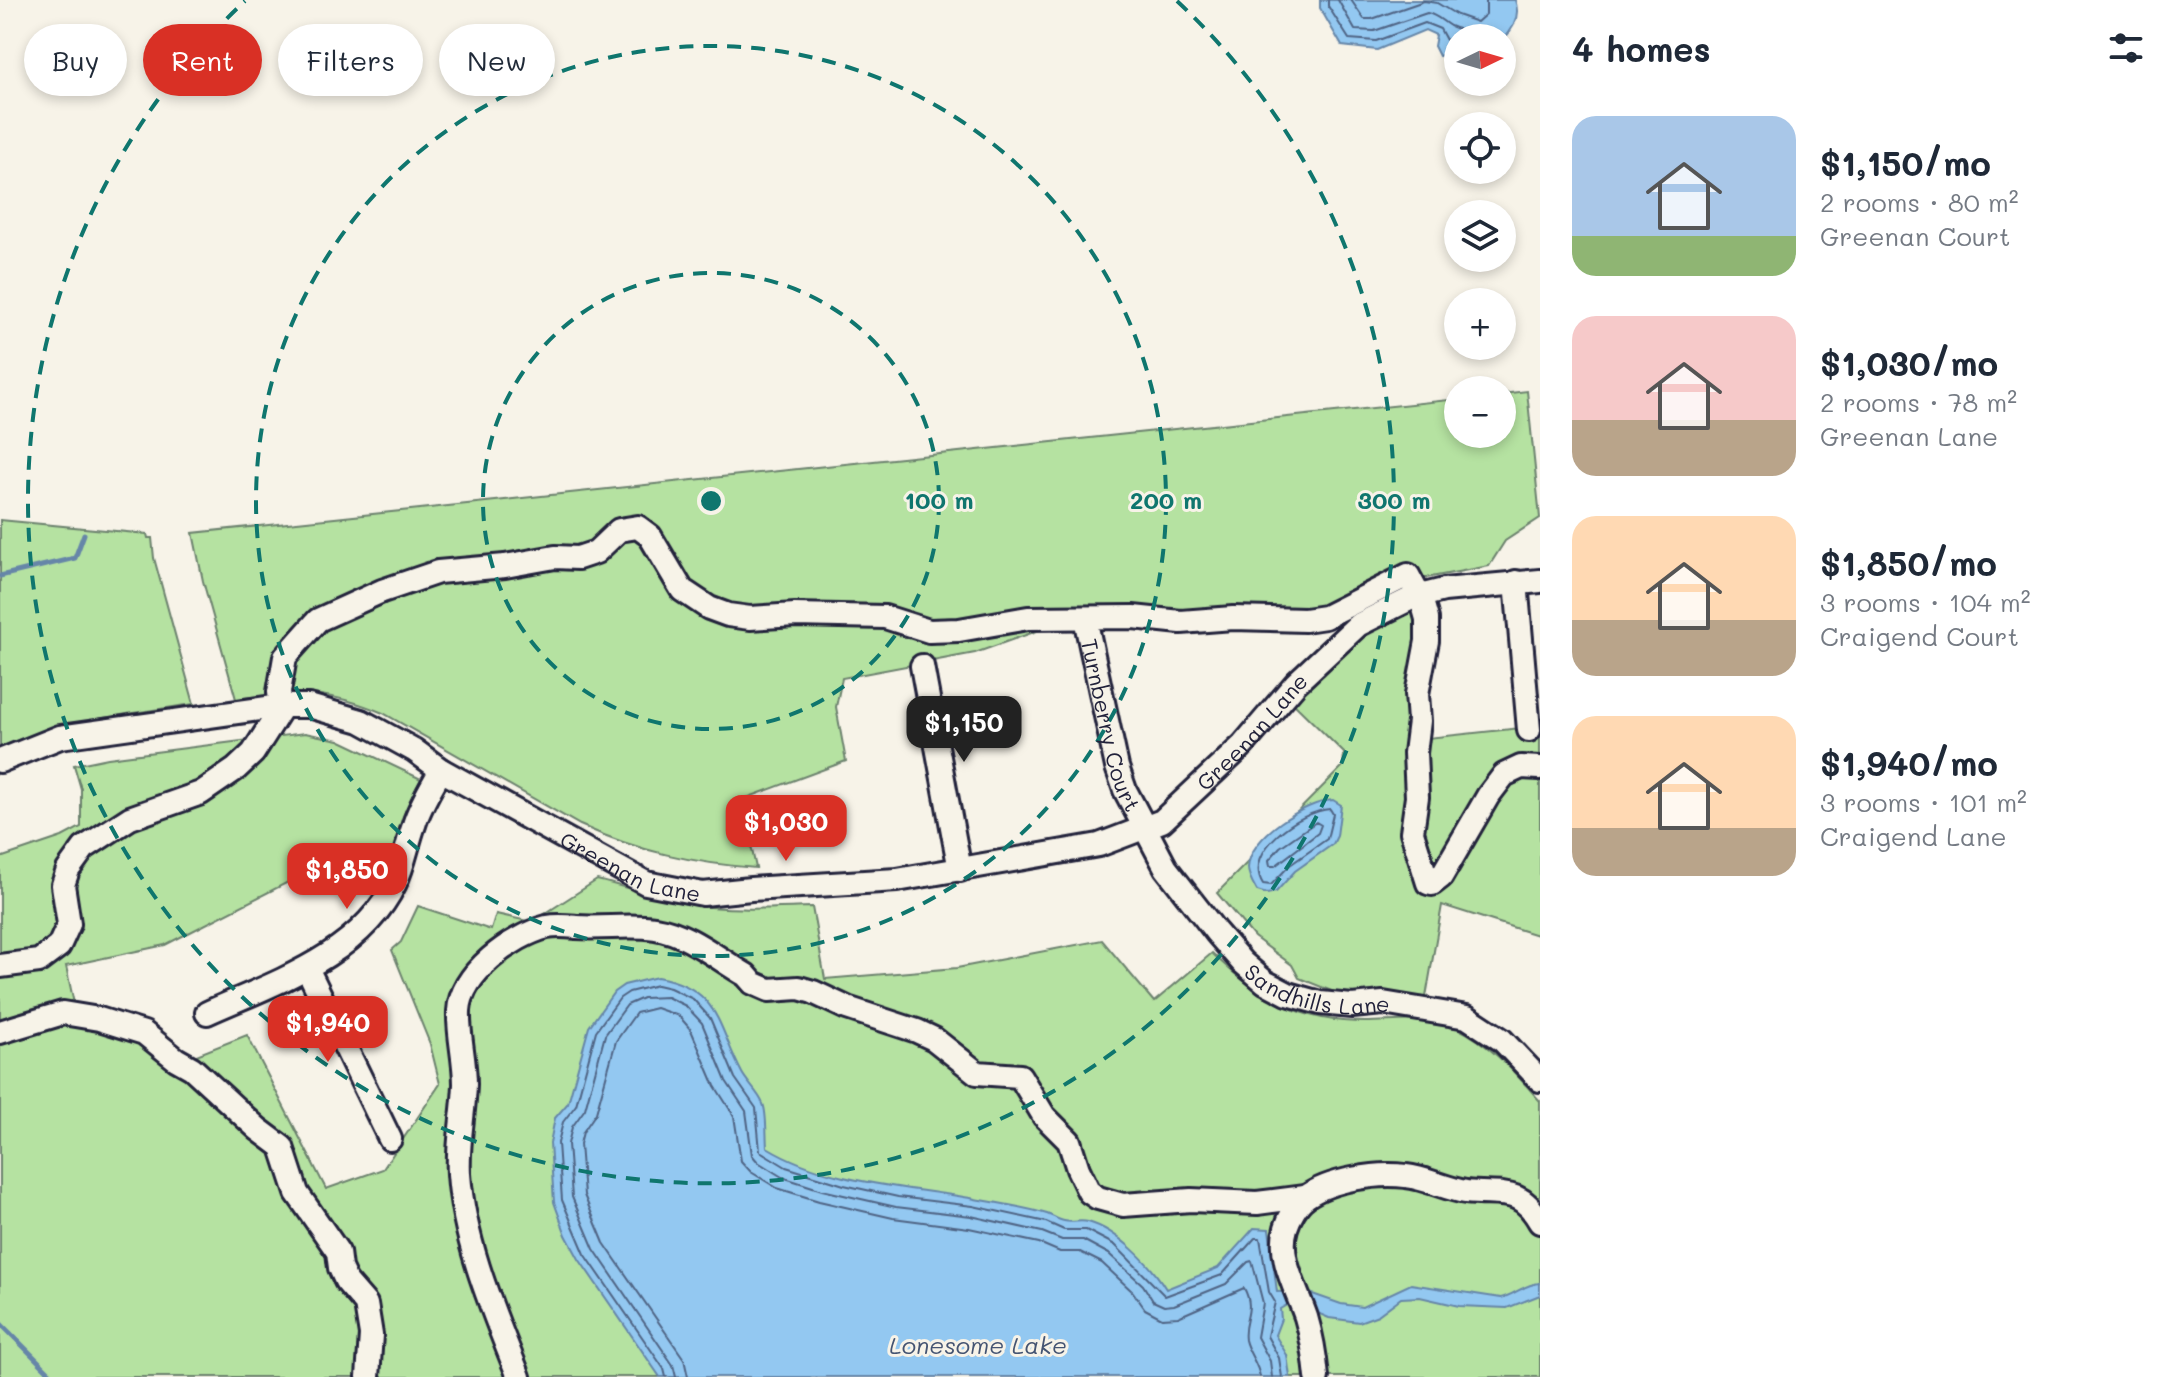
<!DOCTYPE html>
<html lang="en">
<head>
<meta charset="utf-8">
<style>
  body { margin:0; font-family:Mali,sans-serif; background:#f6f6f7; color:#1f2937; height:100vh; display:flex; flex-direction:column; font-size:30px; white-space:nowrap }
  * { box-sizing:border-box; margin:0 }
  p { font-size:26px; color:#747a83 }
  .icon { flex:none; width:44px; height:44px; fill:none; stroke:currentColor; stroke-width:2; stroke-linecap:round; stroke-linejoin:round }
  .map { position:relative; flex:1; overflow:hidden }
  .drawer { display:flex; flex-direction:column; background:#fff; width:640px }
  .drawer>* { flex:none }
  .top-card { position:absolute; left:24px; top:24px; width:760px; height:72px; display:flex; gap:16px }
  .needle { width:52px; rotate:85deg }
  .fabs { position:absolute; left:1444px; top:24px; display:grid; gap:16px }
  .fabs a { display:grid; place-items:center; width:72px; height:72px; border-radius:50%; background:#fff; box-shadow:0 4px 12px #0003; font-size:40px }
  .price { position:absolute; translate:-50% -68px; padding:0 18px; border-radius:16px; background:#d93025; color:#fff; font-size:26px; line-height:52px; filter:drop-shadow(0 2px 4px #0008) }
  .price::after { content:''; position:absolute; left:50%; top:48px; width:24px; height:18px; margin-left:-12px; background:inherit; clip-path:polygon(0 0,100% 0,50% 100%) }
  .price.active { background:#222; color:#fff }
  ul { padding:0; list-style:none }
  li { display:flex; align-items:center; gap:24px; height:200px; padding:0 32px }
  li span { display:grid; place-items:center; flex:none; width:224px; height:160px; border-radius:24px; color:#555 }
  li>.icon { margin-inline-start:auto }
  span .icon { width:96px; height:96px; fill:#fffc; stroke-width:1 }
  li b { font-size:34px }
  h2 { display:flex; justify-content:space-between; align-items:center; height:96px; padding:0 32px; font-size:34px }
  .pill { padding:0 28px; border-radius:36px; background:#fff; box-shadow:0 4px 12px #0003; font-size:28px; line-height:72px }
  .pill.active { background:#d93025; color:#fff }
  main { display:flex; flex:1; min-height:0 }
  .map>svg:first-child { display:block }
  .green { fill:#b5e2a1; stroke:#6c826e; stroke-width:2 }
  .water { fill:#93c8f1; stroke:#6686a8; stroke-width:2 }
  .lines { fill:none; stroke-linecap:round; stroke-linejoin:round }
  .shore { stroke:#4f6484; stroke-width:2 }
  .stream { stroke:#6686a8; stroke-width:5 }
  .minor-casing { stroke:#22223b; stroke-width:28 }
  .minor { stroke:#f7f3e8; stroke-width:22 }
  .ring { fill:none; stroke:#0f766e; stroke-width:4; stroke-dasharray:14 10 }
  .labels { text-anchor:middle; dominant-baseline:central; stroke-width:6; stroke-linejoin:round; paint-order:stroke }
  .street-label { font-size:22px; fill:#22223b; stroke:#f7f3e8 }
  .water-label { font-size:24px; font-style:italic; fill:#445472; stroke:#f7f3e8 }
  .centre { fill:#0f766e; stroke:#f7f3e8; stroke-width:4 }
  .ring-label { font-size:24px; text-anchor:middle; font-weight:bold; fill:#0f766e; stroke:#f7f3e8; stroke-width:6; stroke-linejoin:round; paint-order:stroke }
</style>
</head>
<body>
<main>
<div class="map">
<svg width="1540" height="1377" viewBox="0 0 1540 1377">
  <rect width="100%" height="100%" fill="#f7f3e8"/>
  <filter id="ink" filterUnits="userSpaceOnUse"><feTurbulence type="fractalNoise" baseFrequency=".0125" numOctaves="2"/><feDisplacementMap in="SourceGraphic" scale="16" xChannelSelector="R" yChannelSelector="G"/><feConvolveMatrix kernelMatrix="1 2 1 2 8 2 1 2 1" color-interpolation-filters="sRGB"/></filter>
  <g filter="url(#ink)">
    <path class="green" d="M 1527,391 L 1540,518 L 1505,541 L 1489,566 L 1426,578 L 1311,625 L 1304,632 L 1286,627 L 1238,629 L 1078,624 L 1037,631 L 975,653 L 842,678 L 836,707 L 846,761 L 741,800 L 756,868 C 693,863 637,851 580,825 L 383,713 C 329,690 293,690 236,699 L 203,581 L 193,533 L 1458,399 L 1458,434 L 1502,434 L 1502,394 Z
      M 0,520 L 147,534 L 148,538 L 152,538 L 154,558 L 194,704 C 126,714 63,720 0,749 Z
      M 1427,603 L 1421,673 L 1428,738 L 1540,726 L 1540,936 L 1442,905 L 1426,997 L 1334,992 L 1299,978 L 1292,965 L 1254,937 L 1217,893 L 1343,766 L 1344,753 L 1292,702 L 1369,628 Z
      M 305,733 L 339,740 L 421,779 L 403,816 L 385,873 L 294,879 L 165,945 L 66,966 L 77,1018 L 184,1060 L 247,1035 L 326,1189 L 383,1169 L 440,1084 L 430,1044 L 392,950 L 401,942 L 418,906 L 491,930 L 496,914 L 532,922 L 597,880 C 630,888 661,899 694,905 C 733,911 773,908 812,907 L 825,979 L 957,968 L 1102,940 L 1154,1002 L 1212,953 C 1258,998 1299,1022 1365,1022 C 1395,1022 1427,1016 1457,1028 C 1491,1044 1515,1073 1540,1101 L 1540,1377 L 0,1377 L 0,858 L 62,837 L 81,827 L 81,789 L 74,765 L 108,758 Z"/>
    <path class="water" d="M 1320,0 L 1515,0 C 1521,16 1514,29 1502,41 L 1502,38 L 1458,38 L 1458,44 L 1449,53 L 1439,56 L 1434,46 L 1436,35 L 1425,30 L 1377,50 L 1342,46 L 1320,8 Z
      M 1333,800 L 1341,805 L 1337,836 L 1333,844 L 1295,871 L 1276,892 L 1267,894 L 1257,891 C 1253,884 1248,876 1248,868 C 1249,836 1305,802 1333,800 Z
      M 657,977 C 720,988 717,1026 742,1073 C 748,1084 759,1093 763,1104 C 767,1112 766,1136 767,1147 C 830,1185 905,1186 975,1199 C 998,1203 1024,1207 1047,1214 C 1053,1216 1058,1220 1064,1221 C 1072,1223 1081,1220 1088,1222 C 1117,1230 1151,1264 1166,1289 L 1218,1268 L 1254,1228 L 1269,1229 L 1277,1292 L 1304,1291 L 1341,1304 L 1362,1307 L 1411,1284 L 1501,1298 C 1515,1295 1524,1284 1540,1283 L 1540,1295 L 1507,1308 L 1459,1306 L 1420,1297 L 1401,1298 L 1378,1315 L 1359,1322 L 1329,1318 L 1292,1302 L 1280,1309 L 1281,1319 L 1275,1335 L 1287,1355 L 1290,1377 L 660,1377 L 579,1259 L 566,1235 L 554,1202 L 550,1143 L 555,1118 L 568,1103 L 589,1027 L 614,992 L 624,985 Z"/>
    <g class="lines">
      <path class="shore" d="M 1328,0 L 1328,6 L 1349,39 L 1376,41 L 1425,23 L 1440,29 L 1446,40 L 1460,38
        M 1338,0 L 1355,30 L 1374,31 L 1427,13 C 1437,15 1442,21 1450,26 C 1460,31 1466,28 1474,38
        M 1351,0 L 1364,19 L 1372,19 L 1424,1 L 1437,3 L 1457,15 L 1477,22 L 1486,14 L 1486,0
        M 1330,809 L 1333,814 L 1327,839 L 1290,865 L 1271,885 L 1263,884 C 1242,851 1301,811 1330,809 Z
        M 1316,822 L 1321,825 L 1318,833 L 1275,866 L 1270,866 L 1269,860 L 1280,847 Z
        M 666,1377 L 664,1369 L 585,1254 L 562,1200 L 558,1143 L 563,1122 L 576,1105 L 596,1031 L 620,998 L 629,992 L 657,985 L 670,988 L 693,999 L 710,1018 L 735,1078 L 756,1108 L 760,1151 L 786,1167 L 844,1185 L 898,1197 L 973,1206 L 1046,1222 L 1064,1230 L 1086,1230 L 1115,1245 L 1165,1296 L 1222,1275 L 1255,1238 L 1260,1238 L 1269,1292 L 1275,1302 L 1267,1336 L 1279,1358 L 1282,1377
        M 676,1377 L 673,1365 L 594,1249 L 572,1197 L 568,1144 L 572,1127 L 585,1109 L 605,1035 L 627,1005 L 643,998 L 667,997 L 686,1006 L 702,1023 L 726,1081 L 746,1111 L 752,1155 L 758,1162 L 782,1177 L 822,1190 L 896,1207 L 971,1216 L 1042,1232 L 1062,1240 L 1083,1240 L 1109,1254 L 1143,1285 L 1153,1301 L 1164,1306 L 1174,1305 L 1226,1284 L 1248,1262 L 1252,1261 L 1263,1303 L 1257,1337 L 1270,1361 L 1272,1377
        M 688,1377 L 684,1359 L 604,1243 L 584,1195 L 580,1144 L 583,1132 L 596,1113 L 616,1041 L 636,1013 L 656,1008 L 679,1016 L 691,1030 L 715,1086 L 734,1116 L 741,1161 L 751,1172 L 777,1188 L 819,1201 L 893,1218 L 969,1228 L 1039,1243 L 1060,1252 L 1080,1252 L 1102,1263 L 1133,1292 L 1145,1309 L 1162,1318 L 1178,1317 L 1244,1288 C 1256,1311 1242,1319 1245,1340 C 1248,1353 1258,1363 1260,1377"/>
      <path class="stream" d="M 0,576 L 75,558 L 84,534
        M 0,1323 L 54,1377"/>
      <g class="minor-casing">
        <g id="minor">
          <path d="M 1516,582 L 1529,730"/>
          <path id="s1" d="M 1085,618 L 1117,767 L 1125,790 L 1166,868 L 1216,932 L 1242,962 L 1265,982 L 1288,994 L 1320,1003 L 1352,1006 L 1383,1003 L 1467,1017 L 1502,1040 L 1540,1080"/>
          <path d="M 922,666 L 960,870"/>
          <path id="s2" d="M 0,761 L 60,737 L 281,706 L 309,706 L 361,721 L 414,750 L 441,770 L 646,883 L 703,894 L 751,889 L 897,880 L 1099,845 L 1162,821 L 1243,745 L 1296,683 L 1358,625 L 1412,598 L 1444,590 L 1540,581"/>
          <path d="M 0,966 L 39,961 L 59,946 L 69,924 L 63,885 L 68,870 L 84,848 L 130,818 L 201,793 L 236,769 L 253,753 L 281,709 L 279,692 L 285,657 L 318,620 L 382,591 L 438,572 L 505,566 L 555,557 L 578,558 L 596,552 L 619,530 L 638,527 L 650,536 L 682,590 L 709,608 L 728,615 L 750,618 L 795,615 L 885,617 L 929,631 L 959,630 L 1028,618 L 1133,617 L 1181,622 L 1233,618 L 1305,620 L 1325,617 L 1408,575 L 1422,601 L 1427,619 L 1427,641 L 1417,694 L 1419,721 L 1415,753 L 1417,797 L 1412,832 L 1428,883 L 1432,884 L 1441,877 L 1488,796 L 1504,775 L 1521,767 L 1540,768"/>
          <path d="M 307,968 L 390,1139"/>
          <path d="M 207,1013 C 274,983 361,955 395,883 C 404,865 407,844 414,825 C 420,805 431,788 441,770"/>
          <path d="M 0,1032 L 63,1013 L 99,1019 L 144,1033 L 176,1059 L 192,1068 L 258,1129 L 282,1147 L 297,1193 L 338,1252 L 340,1268 L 346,1281 L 366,1304 L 371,1335 L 368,1377"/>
          <path d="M 519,1377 C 494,1313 464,1244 459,1174 C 457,1144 464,1114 465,1084 C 465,1059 458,1035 459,1011 C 461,973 512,936 547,927 C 558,925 566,926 577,927 C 603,929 630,924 655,928 C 688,933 718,959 746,975 L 753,983 L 769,990 L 799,988 L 813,992 L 847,1008 L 917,1031 L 934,1039 L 977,1073 L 1020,1076 L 1044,1116 L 1069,1141 L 1078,1169 L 1089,1192 L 1098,1198 L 1123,1205 L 1191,1200 L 1257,1203 L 1305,1197"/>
          <path d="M 1317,1377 C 1315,1356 1312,1337 1306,1317 C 1297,1290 1277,1257 1286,1228 C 1289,1218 1297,1203 1306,1197 C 1329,1180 1378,1172 1406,1176 C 1426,1178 1446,1189 1466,1192 C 1501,1196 1520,1186 1540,1222"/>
        </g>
      </g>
      <use href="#minor" class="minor"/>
    </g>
  </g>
  <g class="ring">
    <circle cx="711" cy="501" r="228"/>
    <circle cx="711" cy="501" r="455"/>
    <path d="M1177 1A683 683 0 1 1 245 1"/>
  </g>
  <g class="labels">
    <g class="street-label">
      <text stroke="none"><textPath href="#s1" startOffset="110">Turnberry Court</textPath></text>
      <text stroke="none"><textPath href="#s2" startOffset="1350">Greenan Lane</textPath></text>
      <text stroke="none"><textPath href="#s2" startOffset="678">Greenan Lane</textPath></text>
      <text stroke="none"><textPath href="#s1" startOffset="470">Sandhills Lane</textPath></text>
    </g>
    <g class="water-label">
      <text x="978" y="1344">Lonesome Lake</text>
    </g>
  </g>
  <circle cx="711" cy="501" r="12" class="centre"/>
  <g class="ring-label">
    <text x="939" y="509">100 m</text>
    <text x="1166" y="509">200 m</text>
    <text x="1394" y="509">300 m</text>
  </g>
</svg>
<div class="fabs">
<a><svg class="needle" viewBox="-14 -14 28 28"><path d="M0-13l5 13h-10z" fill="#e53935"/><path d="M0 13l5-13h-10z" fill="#747a83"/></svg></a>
<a><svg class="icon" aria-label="locate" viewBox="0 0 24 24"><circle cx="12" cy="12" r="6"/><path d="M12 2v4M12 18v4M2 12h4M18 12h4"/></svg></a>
<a><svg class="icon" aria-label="layers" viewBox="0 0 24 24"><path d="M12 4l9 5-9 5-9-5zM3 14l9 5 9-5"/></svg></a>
<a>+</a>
<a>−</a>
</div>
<b class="price active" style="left:964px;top:764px">$1,150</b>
<b class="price" style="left:786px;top:863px">$1,030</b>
<b class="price" style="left:347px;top:911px">$1,850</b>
<b class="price" style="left:328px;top:1064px">$1,940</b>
<div class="top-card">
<a class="pill">Buy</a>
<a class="pill active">Rent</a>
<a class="pill">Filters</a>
<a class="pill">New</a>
</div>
</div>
<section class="drawer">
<h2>4 homes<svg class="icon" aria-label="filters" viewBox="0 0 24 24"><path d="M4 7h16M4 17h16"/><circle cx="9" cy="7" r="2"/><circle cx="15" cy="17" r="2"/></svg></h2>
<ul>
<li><span style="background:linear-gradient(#a9c7e8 75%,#8fb573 0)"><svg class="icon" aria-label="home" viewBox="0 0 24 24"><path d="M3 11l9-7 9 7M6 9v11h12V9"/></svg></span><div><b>$1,150/mo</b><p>2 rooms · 80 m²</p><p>Greenan Court</p></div></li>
<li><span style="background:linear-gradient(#f6c9c9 65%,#b9a48a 0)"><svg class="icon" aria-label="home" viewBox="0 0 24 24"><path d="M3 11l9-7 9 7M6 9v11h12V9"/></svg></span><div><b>$1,030/mo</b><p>2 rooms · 78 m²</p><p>Greenan Lane</p></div></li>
<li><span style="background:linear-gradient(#ffd9b3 65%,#b9a48a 0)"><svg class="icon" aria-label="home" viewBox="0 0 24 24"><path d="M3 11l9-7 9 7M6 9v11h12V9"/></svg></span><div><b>$1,850/mo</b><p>3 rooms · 104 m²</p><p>Craigend Court</p></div></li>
<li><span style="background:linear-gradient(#ffd9b3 70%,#b9a48a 0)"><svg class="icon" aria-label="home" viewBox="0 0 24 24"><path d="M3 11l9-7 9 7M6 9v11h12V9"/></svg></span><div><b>$1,940/mo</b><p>3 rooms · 101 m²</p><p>Craigend Lane</p></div></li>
</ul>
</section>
</main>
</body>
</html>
